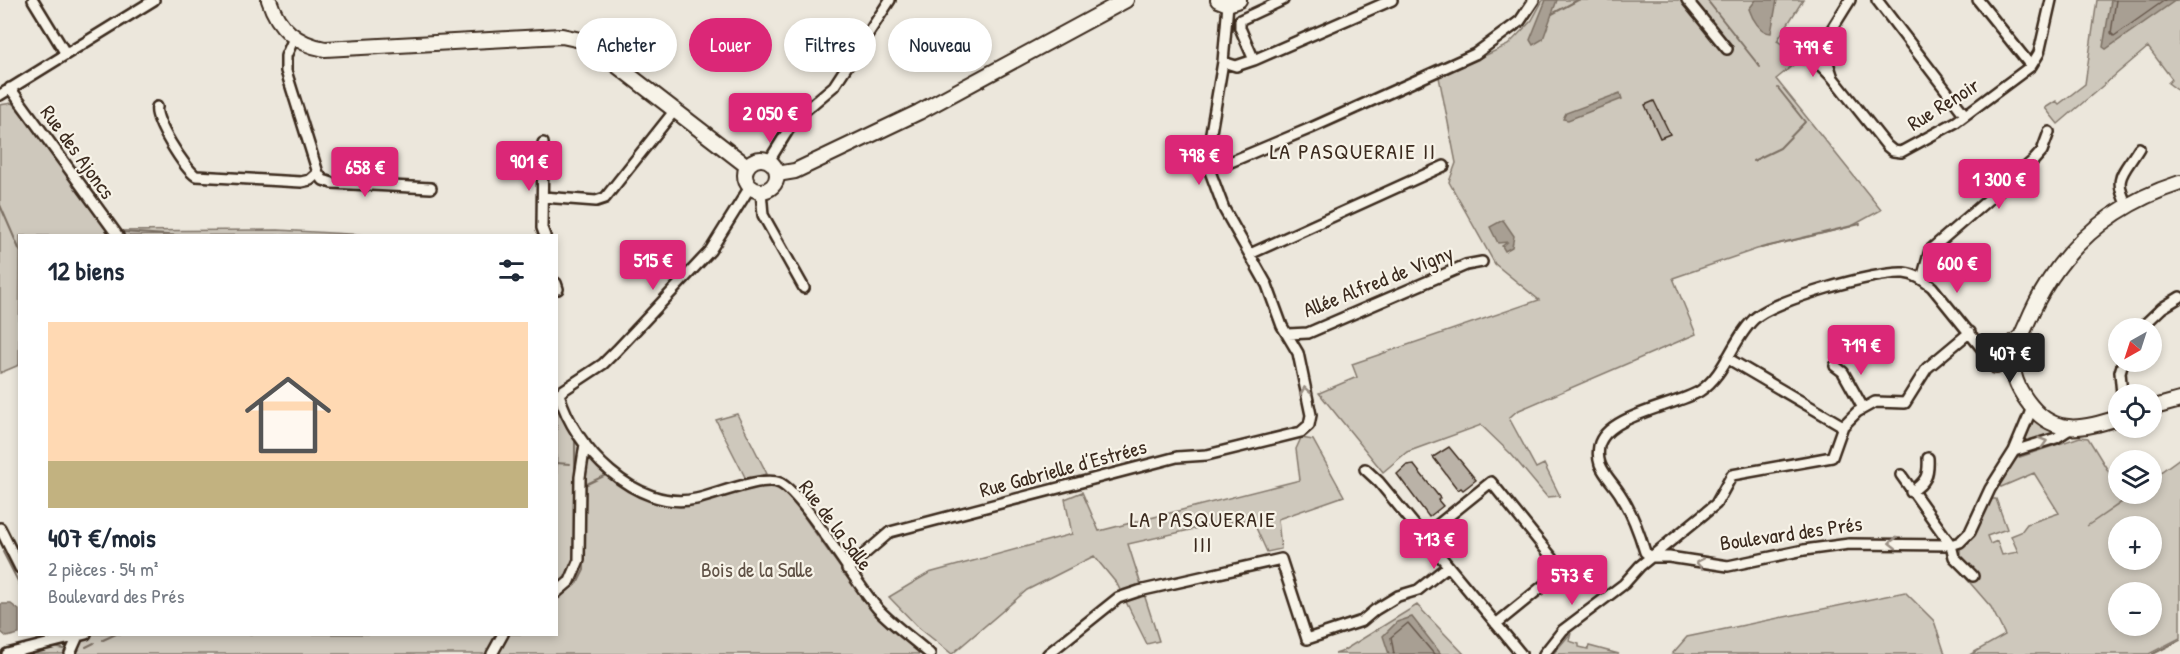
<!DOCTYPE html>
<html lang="fr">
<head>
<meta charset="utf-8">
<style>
  body { margin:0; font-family:"Patrick Hand",sans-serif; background:#f6f6f7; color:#1f2937; height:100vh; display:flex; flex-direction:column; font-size:22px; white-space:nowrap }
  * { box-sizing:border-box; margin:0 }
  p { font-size:20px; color:#747a83 }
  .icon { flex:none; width:33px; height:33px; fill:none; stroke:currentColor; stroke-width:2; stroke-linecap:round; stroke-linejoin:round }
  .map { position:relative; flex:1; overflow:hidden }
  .sheet { position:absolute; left:18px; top:234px; width:540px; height:402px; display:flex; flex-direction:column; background:#fff; border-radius:0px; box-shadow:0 3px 9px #0003 }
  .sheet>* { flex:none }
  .hud { position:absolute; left:576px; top:18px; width:570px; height:54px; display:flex; gap:12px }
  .needle { width:39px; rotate:219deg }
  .fabs { position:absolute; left:2108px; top:318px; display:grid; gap:12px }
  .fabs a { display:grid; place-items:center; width:54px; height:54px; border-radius:50%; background:#fff; box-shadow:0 3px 9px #0003; font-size:30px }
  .price { position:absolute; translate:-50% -51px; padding:0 14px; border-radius:6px; background:#db2777; color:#fff; font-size:20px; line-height:39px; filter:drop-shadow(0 2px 3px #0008) }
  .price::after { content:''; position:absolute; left:50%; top:36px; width:18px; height:14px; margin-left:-9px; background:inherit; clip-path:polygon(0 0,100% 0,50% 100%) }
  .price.selected { background:#222; color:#fff }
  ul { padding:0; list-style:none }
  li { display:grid; align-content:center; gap:12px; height:318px; padding:0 30px }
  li+li { border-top:2px solid #e0e1e3 }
  li span { display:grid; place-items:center; height:186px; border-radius:0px; color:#555 }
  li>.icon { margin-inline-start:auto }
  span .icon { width:108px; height:108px; fill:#fffc; stroke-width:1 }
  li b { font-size:26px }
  h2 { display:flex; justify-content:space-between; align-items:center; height:72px; padding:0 30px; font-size:26px }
  .tag { padding:0 21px; border-radius:27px; background:#fff; box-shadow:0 3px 9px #0003; font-size:21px; line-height:54px }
  .tag.selected { background:#db2777; color:#fff }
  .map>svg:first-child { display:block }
  .green { fill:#cec8bc; stroke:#84796d; stroke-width:1.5; fill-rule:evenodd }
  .water { fill:#a89f93; stroke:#7c7064; stroke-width:1.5 }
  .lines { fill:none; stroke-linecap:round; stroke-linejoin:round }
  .shore { stroke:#67594d; stroke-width:1.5 }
  .stream { stroke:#7c7064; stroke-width:2 }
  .building { fill:#bab2a7; stroke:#3b2a1e; stroke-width:1.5 }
  .street-casing { stroke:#3b2a1e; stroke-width:14 }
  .secondary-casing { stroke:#3b2a1e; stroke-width:18 }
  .street { stroke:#f7f3e8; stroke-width:9 }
  .secondary { stroke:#f7f3e8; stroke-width:14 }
  .oneway { stroke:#998e83 }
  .labels { text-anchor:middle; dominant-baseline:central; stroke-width:4.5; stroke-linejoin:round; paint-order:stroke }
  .street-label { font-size:21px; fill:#3b2a1e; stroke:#f7f3e8 }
  .park-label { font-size:21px; fill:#605246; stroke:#f7f3e8 }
  .neighbourhood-label { font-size:22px; letter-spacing:1.5px; fill:#3b2a1e; stroke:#f7f3e8 }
</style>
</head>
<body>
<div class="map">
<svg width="2180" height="654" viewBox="0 0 2180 654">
  <rect width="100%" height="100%" fill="#ece7dc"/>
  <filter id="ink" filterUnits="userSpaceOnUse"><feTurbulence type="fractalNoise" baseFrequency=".0167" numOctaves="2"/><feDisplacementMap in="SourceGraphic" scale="12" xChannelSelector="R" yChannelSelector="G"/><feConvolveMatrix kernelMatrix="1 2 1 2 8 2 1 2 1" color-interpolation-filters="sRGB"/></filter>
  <g filter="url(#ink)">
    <path class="green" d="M 1543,0 L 1803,0 L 1777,41 L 1811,61 L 1803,65 L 1797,62 L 1776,79 L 1881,210 L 1850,227 L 1757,249 L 1673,278 L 1696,334 L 1517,411 L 1509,418 L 1536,468 L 1544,464 L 1560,496 L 1547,497 L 1511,454 L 1481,425 L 1407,452 L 1383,472 L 1319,393 L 1357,377 L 1352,364 L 1539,300 L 1495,264 L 1449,182 L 1456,163 L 1439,77 L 1508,45 L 1532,20 Z
      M 2097,0 L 2180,0 L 2180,92 L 2168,83 L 2172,79 L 2148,47 L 2058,124 L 2045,108 L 2056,101 L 2059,104 L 2085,84 Z
      M 12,103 L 28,121 L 108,231 L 278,230 L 367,235 L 20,236 L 19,365 L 0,373 L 0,105 Z
      M 557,390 L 585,444 L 618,476 L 674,501 L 765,481 L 781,483 C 824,546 861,605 921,654 L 7,654 L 82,634 L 556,634 Z
      M 737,414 L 767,474 L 746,479 L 716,420 Z
      M 2034,418 L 2053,429 L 2053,434 L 2021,445 Z
      M 2080,437 L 2088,438 L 2118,487 L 2118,494 L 2122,494 L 2126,499 L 2087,526 L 2134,494 L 2151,494 L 2151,479 L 2180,458 L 2180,638 L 2149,654 L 1971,654 L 2005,635 L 1991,607 L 1958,569 L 1961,544 L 1988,499 L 1996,499 L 2007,529 L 1987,536 L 1990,544 L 1997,541 L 2002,555 L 2018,552 L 2011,536 L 2021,532 L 2027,524 L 2059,513 L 2034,473 L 2001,487 L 1997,483 L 2017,458 ZM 2118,526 L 2151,526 L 2151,560 L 2118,560 ZM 2118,592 L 2151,592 L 2151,626 L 2118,626 Z
      M 1301,438 L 1313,440 L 1344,496 L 1278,519 L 1281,549 L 1267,552 L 1252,519 L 1216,524 L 1128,544 L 1159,641 L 1147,644 L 1117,584 L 1094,556 L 1027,590 L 952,654 L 918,627 L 889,597 L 929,573 L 1072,534 L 1065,499 L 1082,492 L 1099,531 L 1300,480 L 1296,449 Z
      M 1905,592 L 1934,621 L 1945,654 L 1672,654 L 1687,637 Z
      M 1417,605 L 1464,654 L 1335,654 L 1341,652 Z
      M 1571,633 L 1569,641 L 1579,644 L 1579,647 L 1588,649 L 1589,646 L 1619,654 L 1553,654 Z"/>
    <path class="water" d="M 1546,0 L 1557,0 L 1543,39 L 1533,45 L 1530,40 Z
      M 1756,0 L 1777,0 L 1771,33 C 1760,33 1752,18 1749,9 Z
      M 2111,0 L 2176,0 L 2106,49 L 2103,47 Z
      M 1620,93 L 1622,99 L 1568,120 L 1563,119 L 1566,113 Z
      M 1503,220 L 1514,236 L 1512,247 L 1505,251 L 1502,246 L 1508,242 L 1498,243 L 1490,227 Z
      M 1,604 L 11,604 L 19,610 L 19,634 L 7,637 L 1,632 Z
      M 1412,617 L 1441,654 L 1389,654 L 1383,636 L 1397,622 Z"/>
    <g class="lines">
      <path class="shore" d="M 2116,0 L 2111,33 L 2114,36 L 2165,0
        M 1394,654 L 1391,637 L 1408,623 L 1434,654"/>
      <path class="stream" d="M 1707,0 L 1760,67
        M 1552,14 L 1578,0
        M 1753,161 L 1780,148 L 1805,122 L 1778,88
        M 0,205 L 20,251
        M 121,232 L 182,236
        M 1761,248 L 1860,224
        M 575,440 L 575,525
        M 556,463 L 570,464
        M 587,484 L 608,474
        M 3,552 L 20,585
        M 861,598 L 874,611
        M 556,599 L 578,582 L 584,570 L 586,464
        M 893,629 L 921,654
        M 506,639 L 510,634
        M 103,640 L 116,634
        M 86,647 L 94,643
        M 31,654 L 54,647 L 63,649
        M 2153,654 L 2180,640"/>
    </g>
    <path class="building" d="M 1654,101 L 1670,134 L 1660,138 L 1645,105 Z
      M 1449,447 L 1476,480 L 1463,490 L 1461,488 L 1458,490 L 1433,457 Z
      M 1413,464 L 1440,498 L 1438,500 L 1443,506 L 1429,517 L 1397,474 L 1407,465 Z"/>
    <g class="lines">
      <g class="street-casing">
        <path id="street" d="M 33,0 L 66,54
          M 1687,0 L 1727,49
          M 1877,0 L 1965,115
          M 1978,0 L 2031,66
          M 1828,33 L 1824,51 L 1833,78 L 1887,146 L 1893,151 L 1901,152 L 1956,122 L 2031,66 L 2039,53 L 2051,0
          M 1254,60 L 1240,28 L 1240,20 L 1283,0
          M 1223,62 L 1236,66 L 1254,60 L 1392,0
          M 1831,76 L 1819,64 L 1817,53 L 1850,0
          M 10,88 L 118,236
          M 0,95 L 154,0
          M 157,107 C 153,119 185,169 196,176 L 301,182 L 310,180 L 318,173 L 286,71 L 286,56 L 294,38
          M 543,143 L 542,228 L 545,236
          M 769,161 L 795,119 L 834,86 L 890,0
          M 1208,166 L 1228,163 L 1311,128 L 1475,54 L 1520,21 L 1534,0
          M 318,173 L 323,180 L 332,183 L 431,188
          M 761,191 L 763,215 L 804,288
          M 543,197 L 596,201 L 605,198 L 675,110
          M 2127,205 C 2112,177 2124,173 2139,148
          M 1250,254 L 1444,166
          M 1922,279 L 1930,250 L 2034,160 L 2042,151 L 2049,132
          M 556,283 L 558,289
          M 2141,328 L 2162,308 L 2180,297
          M 1288,334 L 1308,333 L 1466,265 L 1482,262
          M 1727,358 L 1843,426
          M 1835,366 L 1843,372 L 1863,408
          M 1996,366 L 1932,287 C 1923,280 1915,274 1904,273 C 1878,271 1773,300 1754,319 C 1732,340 1726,374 1700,391 C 1676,406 1606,415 1599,446 C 1598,452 1598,458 1600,464 C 1604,475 1614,484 1620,494 C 1632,512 1639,532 1645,552 L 1651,557 L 1669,557 L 1728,566 L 1804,550 L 1849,544 L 1951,545 L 1960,542 L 1970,532 L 1990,489 L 2014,451 L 2032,408
          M 559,394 C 574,448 636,512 696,499 C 716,495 762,475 780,483 C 804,495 855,583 878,609 C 893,625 913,639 930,654
          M 2122,394 L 2120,372 L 2123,362
          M 556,395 L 603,364 L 617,350 L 710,251 L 750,187
          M 2014,451 L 2056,438 L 2070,429
          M 1365,469 L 1379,482 L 1521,654
          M 1901,475 L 1951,545 L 1954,557 L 1973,576
          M 1911,492 C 1926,482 1929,476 1928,458
          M 0,528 L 20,568
          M 1424,536 L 1491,482 L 1554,560 L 1557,571 L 1549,581 L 1496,624
          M 847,569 L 890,532 L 1177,457 L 1207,455 L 1301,432 L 1309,425 L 1311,415 L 1298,353 L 1282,326 L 1267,285 L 1224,209 L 1208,166 L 1208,150 L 1223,62 L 1228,4
          M 556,593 L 570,581 L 579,560 L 580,477 L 585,444
          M 7,654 L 86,634
          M 70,654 L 78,636
          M 492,654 L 503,634
          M 1048,654 L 1118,598 L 1139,591 L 1281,559 L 1307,639 L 1362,621 L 1375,610 L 1398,596 L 1418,590 L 1448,566
          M 1544,654 L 1563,630 L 1624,584 L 1640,566 L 1716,504 L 1732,475 L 1832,457 L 1843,426 L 1857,412 L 1875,402 L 1905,403 L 1927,368 L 1970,332"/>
      </g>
      <g class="secondary-casing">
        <path id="secondary" d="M 269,0 C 278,28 296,44 325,49 L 562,36 L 585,41 L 747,166
          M 1218,0 L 1228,4 L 1239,0
          M745 175a16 16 0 1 1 32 0a16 16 0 1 1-32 0Z
          M 777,174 L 795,171 L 919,112 L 1126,0
          M 1996,366 L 1998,356 L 2019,338
          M 2151,408 L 2180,400
          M 2118,418 C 2085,428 2056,437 2031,406 C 2005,374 2011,358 2027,323 C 2056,253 2108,206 2180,183"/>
      </g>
      <use href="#street" class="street"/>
      <use href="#secondary" class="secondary"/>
    </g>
    <defs><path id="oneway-chevron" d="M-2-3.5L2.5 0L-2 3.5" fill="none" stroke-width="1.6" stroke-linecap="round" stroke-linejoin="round" transform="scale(1.5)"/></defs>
    <g class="oneway">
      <use href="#oneway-chevron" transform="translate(1305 391) rotate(-99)"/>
      <use href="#oneway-chevron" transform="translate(2043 442) rotate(-16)"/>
      <use href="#oneway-chevron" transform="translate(1893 543) rotate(180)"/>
      <use href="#oneway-chevron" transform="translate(1700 563) rotate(-169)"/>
    </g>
  </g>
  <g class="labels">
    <g class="street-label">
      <text transform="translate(1943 104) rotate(-32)">Rue Renoir</text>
      <text transform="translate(78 152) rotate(54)">Rue des Ajoncs</text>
      <text transform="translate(1378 281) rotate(-22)">Allée Alfred de Vigny</text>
      <text transform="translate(1063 468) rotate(-15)">Rue Gabrielle d’Estrées</text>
      <text transform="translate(836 525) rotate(53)">Rue de la Salle</text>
      <text transform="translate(1791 533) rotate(-8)">Boulevard des Prés</text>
    </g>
    <g class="park-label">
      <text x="757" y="569">Bois de la Salle</text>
    </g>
    <g class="neighbourhood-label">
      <text x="1353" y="151">LA PASQUERAIE II</text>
      <text x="1203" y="519">LA PASQUERAIE<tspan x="1203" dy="25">III</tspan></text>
    </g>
  </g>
</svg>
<div class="fabs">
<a><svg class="needle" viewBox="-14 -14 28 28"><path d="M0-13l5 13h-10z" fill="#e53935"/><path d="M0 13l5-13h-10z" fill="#747a83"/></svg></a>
<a><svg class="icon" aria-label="locate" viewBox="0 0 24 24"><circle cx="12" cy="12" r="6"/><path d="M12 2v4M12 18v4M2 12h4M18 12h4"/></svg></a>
<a><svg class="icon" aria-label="layers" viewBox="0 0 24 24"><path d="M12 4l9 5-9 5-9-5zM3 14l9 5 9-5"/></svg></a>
<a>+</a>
<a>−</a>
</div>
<b class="price" style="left:1813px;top:78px">799 €</b>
<b class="price" style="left:770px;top:144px">2 050 €</b>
<b class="price" style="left:1199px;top:186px">798 €</b>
<b class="price" style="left:529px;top:192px">901 €</b>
<b class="price" style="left:365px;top:198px">658 €</b>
<b class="price" style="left:1999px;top:210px">1 300 €</b>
<b class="price" style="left:653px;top:291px">515 €</b>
<b class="price" style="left:1957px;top:294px">600 €</b>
<b class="price" style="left:1861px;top:376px">719 €</b>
<b class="price selected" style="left:2010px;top:384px">407 €</b>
<b class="price" style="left:1434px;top:570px">713 €</b>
<b class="price" style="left:1572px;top:606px">573 €</b>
<div class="hud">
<a class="tag">Acheter</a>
<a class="tag selected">Louer</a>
<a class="tag">Filtres</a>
<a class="tag">Nouveau</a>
</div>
<section class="sheet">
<h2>12 biens<svg class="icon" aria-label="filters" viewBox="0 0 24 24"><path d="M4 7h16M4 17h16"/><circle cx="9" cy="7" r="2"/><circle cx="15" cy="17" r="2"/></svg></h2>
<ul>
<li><span style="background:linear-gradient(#ffd9b3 75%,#c2b280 0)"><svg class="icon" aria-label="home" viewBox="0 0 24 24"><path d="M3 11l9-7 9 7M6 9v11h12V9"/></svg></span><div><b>407 €/mois</b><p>2 pièces · 54 m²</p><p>Boulevard des Prés</p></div></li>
</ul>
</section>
</div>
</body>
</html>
